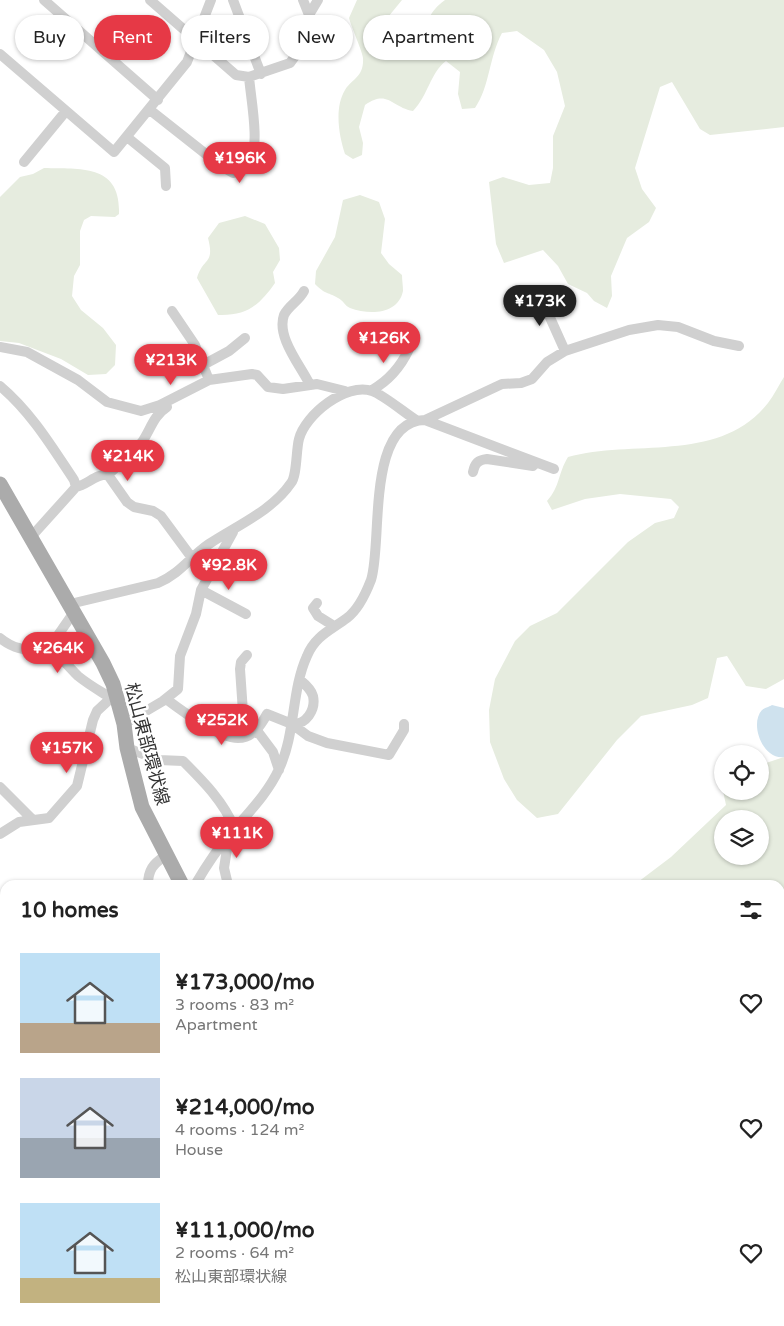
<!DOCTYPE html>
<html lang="en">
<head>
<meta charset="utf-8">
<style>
  body { margin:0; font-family:"Varela Round","Noto Sans JP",sans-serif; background:#f2f2f2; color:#222; height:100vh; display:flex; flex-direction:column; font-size:19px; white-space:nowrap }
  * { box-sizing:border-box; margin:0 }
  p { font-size:16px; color:#767676 }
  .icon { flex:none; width:28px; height:28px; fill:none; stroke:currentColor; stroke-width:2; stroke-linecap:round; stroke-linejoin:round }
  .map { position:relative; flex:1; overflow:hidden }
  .side { position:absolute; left:0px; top:880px; width:785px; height:446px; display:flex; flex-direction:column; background:#fff; border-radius:15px 15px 0 0; box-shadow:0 1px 4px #0004 }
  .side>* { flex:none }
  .hud { position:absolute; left:15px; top:15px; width:500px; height:45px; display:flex; gap:10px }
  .tools { position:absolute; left:714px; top:745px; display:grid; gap:10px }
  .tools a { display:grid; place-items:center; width:55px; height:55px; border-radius:50%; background:#fff; box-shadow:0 1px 4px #0004; font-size:25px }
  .price { position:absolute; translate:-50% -42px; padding:0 11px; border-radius:18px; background:#e63946; color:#fff; font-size:16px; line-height:32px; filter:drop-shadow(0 1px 2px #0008) }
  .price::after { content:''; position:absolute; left:50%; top:30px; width:15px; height:11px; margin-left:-8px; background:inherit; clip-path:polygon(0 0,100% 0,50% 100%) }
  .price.selected { background:#222; color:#fff }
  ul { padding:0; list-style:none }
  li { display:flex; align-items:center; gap:15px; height:125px; padding:0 20px }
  li span { display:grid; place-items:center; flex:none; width:140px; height:100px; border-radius:0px; color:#555 }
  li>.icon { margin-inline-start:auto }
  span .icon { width:60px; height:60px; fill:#fffc; stroke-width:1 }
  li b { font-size:21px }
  h2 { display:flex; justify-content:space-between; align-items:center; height:60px; padding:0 20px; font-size:21px }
  .tag { padding:0 18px; border-radius:22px; background:#fff; box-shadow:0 1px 4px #0004; font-size:18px; line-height:45px }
  .tag.selected { background:#e63946; color:#fff }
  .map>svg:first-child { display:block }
  .green { fill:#e6ecdf; fill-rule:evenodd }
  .water { fill:#cfe2ee }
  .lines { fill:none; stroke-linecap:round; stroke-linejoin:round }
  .river { stroke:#cfe2ee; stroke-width:21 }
  .street { stroke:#d0d0d0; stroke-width:10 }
  .primary { stroke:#ababab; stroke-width:15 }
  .labels { text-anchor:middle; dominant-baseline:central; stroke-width:5; stroke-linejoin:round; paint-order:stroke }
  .street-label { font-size:18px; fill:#333; stroke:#fff }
</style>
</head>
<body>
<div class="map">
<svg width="784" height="1326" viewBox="0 0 784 1326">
  <rect width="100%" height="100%" fill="#fff"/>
  <path class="green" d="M 357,0 L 402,0 L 384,22 L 380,34 L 389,46 C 398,43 411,41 418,34 C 430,22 428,12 445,0 L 784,0 L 784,127 L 710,135 L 700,129 L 672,82 L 660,87 L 635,168 L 642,189 L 656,208 L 649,222 L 627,238 L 611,276 L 612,296 L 607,308 L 594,301 L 587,293 L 568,284 L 558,266 L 543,250 L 504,263 L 496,244 L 489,182 L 503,177 L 529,185 L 550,183 L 553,168 L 553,136 L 565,106 L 557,72 L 544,50 L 517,31 L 502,33 C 489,57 490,86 475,108 L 462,109 L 458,94 L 460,72 L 446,61 C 430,73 428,96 413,111 C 391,107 388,89 365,105 L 359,127 L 363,143 L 362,155 L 353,159 L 345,154 C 339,136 334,108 345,90 C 353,78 364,77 363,58 C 363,53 351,26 349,18 Z
    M 44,168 C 81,169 121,164 119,214 L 115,217 L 91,216 L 84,220 L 80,231 L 80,265 L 74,276 L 72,296 L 81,310 L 103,328 L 116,345 L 115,365 L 106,374 L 88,375 L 61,359 L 19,343 L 0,341 L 0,197 L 20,177 L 33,174 Z
    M 360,195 L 379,202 L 385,219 L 381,253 L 389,264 L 402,275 C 402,280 403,286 403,291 C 398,315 369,315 350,308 C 345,306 343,300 338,298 C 326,291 326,295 315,284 L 316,271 L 335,237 L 343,200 Z
    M 245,216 L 265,224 L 279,248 L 280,260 L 273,272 L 275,283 C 259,306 246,316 218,315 L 197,278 C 203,257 215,265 208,238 L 219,223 Z
    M 784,377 L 784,679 L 766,689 L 746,686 L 727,656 L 717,658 L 708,698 L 692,705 L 641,716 L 617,740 L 558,814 L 537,818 L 517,800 L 504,779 L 490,742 L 489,710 L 495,679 L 515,641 L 530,626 L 557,613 L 628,542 L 655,523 L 674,518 L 679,507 L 671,499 L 620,494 L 585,499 L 552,510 L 547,501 C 560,487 558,473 568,457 C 634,439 720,464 768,403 C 774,395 779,385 784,377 Z
    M 784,757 L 784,919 L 780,922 L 780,885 L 634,885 L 671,857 L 726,805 L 723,791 L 760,791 L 760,765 ZM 722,819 L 760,819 L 760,856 L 722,856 Z
    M 780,962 L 784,963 L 784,1070 L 780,1071 Z
    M 0,1050 L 5,1050 L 5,1141 L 0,1143 Z
    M 44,1321 L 209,1321 L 207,1326 L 34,1326 Z
    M 313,1321 L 447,1321 L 443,1326 L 313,1326 Z
    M 622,1321 L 752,1321 L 754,1326 L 624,1326 Z"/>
  <path class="water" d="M 772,705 L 784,708 L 784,757 C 763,760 749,724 762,710 C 764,708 769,707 772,705 Z"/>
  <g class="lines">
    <path class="river" d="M 0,1009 L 5,1012
      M 734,1321 L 736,1326"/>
    <path class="street" d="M 44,0 L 158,100
      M 150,0 L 236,75 L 249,77 L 290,63 L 298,52 L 309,15 L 318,0
      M 233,0 L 261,74
      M 303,0 L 309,15
      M 0,54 L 114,152 L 187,62 L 211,0
      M 150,110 L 221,166 L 233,173 C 239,171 246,170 250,163 C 260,144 251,100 249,77
      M 127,137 L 165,168 L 166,186
      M 24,162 L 66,111
      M 304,291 C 299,301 289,305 284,315 C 276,337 301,366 310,385
      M 539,293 L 565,351
      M 172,311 L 195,345 L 209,380
      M 0,347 L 27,352 L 78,380 L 107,402 L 141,411 L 160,405 L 209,380 L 252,374 L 257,375 L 268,387 L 283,389 L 317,384 L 345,391
      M 203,365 L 229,351 L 245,338
      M 0,386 C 31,412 52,447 74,480 L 76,487 L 31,537
      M 372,390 C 388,381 401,366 409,349
      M 167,407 C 153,416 151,429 142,442 C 133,454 119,464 108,475 L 127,502 L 134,507 L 153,511 L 161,516 L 192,558
      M 425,420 L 554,469
      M 473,472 C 475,463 478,460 487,459 L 533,466
      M 76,487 C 87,485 97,473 108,475
      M 201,590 L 246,614
      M 317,603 L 313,608 L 318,616 L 334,626
      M 70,604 L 158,583 C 181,573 190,557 209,544 C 236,526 272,511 291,483 C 297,476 296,450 299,439 C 305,415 346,382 372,391 C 382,394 405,413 416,420
      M 0,638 C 23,657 41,645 55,654 C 64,660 71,669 78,676 C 89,685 100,691 111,698 L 116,697
      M 47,651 L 74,612
      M 247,655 L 241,662 L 240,669 L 243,712 L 273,752 L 279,770
      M 166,699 C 182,711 218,738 238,738 C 253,738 261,725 267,714 L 292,724 L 308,736 L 327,743 L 389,755 L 404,730 L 404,724
      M 124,724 L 163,701 L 178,689 L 180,656 L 196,614 L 201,590 L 233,532
      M 292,724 C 306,725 316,710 313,696 C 311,689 305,684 300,680
      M 127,748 L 159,760 L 183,761 C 204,782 223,801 235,829
      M 0,787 L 33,820
      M 0,834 L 19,822 L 49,818 L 77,786 L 93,720 L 97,711 L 111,698
      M 223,843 L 227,849 L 224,868 L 228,885
      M 148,885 C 148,870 153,864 165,856
      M 195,885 C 206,866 217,849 232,832 C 249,812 268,793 279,769 C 296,733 291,691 307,656 C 315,636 331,630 347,618 C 359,609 366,593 371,580 C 383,544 365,421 425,420 L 502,384 L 521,383 L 532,379 L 547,362 L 565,351 L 629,330 L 658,325 L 678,327 L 714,341 L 739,346
      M 0,959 L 5,955
      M 0,1038 L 5,1038
      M 0,1228 L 5,1225
      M 580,1321 L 581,1326"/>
    <path class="primary" d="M 0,484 L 103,663 L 113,684 L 124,724 L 127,748 L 142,807 L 182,885
      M 768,1321 L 770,1326"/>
  </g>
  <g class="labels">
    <g class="street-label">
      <text transform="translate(147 744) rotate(75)">松山東部環状線</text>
    </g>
  </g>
</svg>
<div class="tools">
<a><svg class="icon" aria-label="locate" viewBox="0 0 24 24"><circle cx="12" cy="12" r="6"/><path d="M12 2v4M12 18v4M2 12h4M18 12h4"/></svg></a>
<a><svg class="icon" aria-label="layers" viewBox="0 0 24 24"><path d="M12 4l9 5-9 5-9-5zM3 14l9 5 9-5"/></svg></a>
</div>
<b class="price" style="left:240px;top:184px">¥196K</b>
<b class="price selected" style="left:540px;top:327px">¥173K</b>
<b class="price" style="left:384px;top:364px">¥126K</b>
<b class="price" style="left:171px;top:386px">¥213K</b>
<b class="price" style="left:128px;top:482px">¥214K</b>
<b class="price" style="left:229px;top:591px">¥92.8K</b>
<b class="price" style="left:58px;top:674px">¥264K</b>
<b class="price" style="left:222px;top:746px">¥252K</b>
<b class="price" style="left:67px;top:774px">¥157K</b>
<b class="price" style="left:237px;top:859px">¥111K</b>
<div class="hud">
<a class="tag">Buy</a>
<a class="tag selected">Rent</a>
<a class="tag">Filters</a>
<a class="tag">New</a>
<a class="tag">Apartment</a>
</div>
<section class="side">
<h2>10 homes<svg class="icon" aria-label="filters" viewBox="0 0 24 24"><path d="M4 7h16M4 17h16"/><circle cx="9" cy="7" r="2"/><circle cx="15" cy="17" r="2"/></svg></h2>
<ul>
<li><span style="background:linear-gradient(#bfe0f5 70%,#b9a48a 0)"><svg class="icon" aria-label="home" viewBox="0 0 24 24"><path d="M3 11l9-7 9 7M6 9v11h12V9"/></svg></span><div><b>¥173,000/mo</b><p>3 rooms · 83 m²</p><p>Apartment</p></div><svg class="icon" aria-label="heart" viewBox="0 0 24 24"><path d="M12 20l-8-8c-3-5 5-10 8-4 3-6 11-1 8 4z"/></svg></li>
<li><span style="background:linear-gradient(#c9d6e8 60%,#9aa5b1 0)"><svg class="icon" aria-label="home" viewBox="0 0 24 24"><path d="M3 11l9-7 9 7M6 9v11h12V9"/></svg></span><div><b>¥214,000/mo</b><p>4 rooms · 124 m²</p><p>House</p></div><svg class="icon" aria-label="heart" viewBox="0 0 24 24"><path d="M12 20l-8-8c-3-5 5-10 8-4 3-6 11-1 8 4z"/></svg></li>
<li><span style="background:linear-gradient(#bfe0f5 75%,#c2b280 0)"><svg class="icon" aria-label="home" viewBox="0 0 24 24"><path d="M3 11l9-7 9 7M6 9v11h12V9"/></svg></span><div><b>¥111,000/mo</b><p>2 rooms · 64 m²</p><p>松山東部環状線</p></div><svg class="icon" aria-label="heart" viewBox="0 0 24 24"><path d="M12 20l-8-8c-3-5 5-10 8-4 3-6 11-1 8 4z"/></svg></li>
</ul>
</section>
</div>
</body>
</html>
